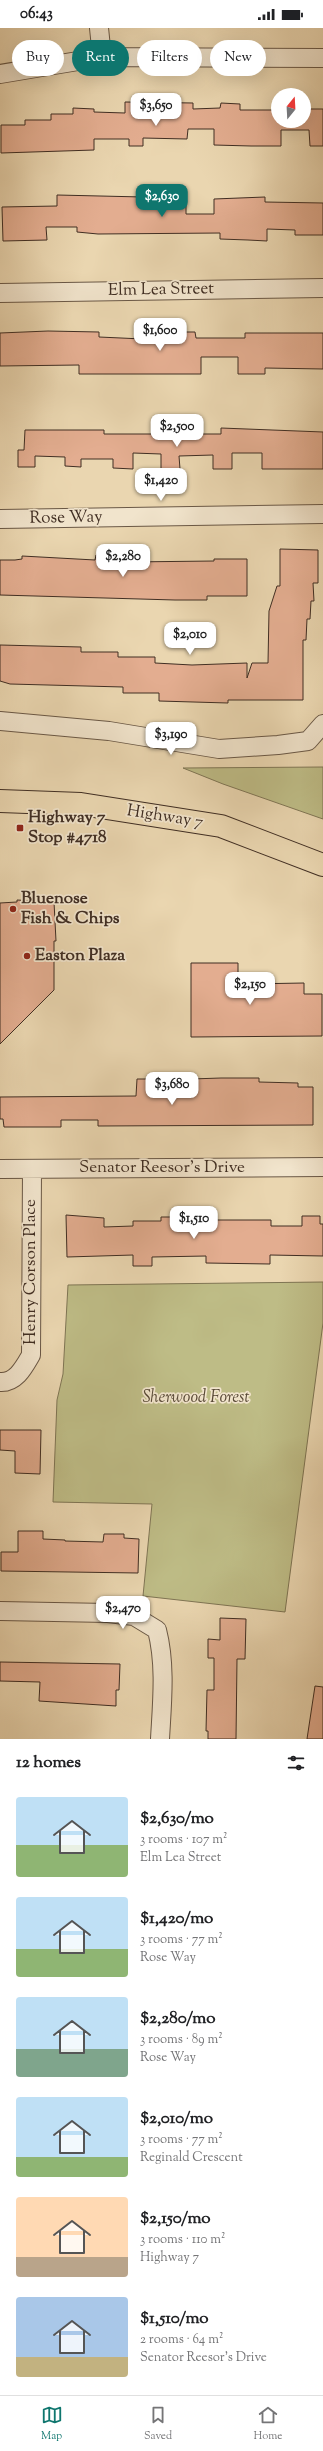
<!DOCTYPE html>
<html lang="en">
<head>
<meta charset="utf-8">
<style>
  body { margin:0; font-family:"Sorts Mill Goudy",serif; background:#f2f2f2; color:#202124; height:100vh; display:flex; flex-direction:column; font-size:15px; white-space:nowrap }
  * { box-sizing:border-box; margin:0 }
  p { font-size:13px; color:#757577 }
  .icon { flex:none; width:22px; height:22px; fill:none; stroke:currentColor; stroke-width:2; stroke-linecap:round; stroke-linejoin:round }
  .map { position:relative; height:1711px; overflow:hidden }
  .panel { display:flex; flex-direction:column; background:#fff; flex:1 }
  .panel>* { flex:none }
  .banner { position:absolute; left:12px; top:12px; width:299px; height:36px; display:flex; gap:8px }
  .needle { width:26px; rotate:18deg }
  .controls { position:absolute; left:271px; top:60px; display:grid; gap:8px }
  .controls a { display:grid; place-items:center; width:40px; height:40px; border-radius:50%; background:#fff; box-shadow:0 4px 16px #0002; font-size:20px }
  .price { position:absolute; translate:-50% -34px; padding:0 9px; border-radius:8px; background:#fff; color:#222; font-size:13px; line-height:26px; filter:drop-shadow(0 1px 2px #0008) }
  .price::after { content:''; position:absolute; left:50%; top:24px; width:12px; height:9px; margin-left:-6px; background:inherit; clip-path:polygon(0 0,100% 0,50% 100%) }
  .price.active { background:#0f766e; color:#fff }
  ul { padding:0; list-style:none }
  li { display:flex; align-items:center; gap:12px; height:100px; padding:0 16px }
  li span { display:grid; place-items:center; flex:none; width:112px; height:80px; border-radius:4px; color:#555 }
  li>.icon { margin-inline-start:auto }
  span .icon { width:48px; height:48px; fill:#fffc; stroke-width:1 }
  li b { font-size:17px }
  h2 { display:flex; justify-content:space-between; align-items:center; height:48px; padding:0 16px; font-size:17px }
  .pill { padding:0 14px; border-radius:18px; background:#fff; box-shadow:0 4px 16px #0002; font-size:14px; line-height:36px }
  .pill.active { background:#0f766e; color:#fff }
  .status { display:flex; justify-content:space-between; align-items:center; height:28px; padding:0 20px; background:#fff; direction:ltr }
  .status svg { height:11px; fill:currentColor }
  .tab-bar { display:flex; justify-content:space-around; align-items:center; height:56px; border-top:1px solid #e0e0e0; background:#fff; font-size:11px; color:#757577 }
  .tab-bar a { display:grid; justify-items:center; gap:2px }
  .tab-bar .active { color:#0f766e }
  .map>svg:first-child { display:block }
  .green { fill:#bebc86; stroke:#7f7554 }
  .building { fill:#e3ad90; stroke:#402e23 }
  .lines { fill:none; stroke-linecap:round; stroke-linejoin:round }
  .minor-casing { stroke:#6a5846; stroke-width:20 }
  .primary-casing { stroke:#402e23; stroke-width:24 }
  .minor { stroke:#f1e4cc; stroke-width:18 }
  .primary { stroke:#ead6b0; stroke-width:22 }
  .poi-dot { fill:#8f2418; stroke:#f1e4cc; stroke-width:1.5 }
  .labels { text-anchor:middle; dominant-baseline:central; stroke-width:3.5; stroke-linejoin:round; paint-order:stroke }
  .street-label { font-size:17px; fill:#402e23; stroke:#f1e4cc }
  .poi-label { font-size:17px; font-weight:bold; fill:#402e23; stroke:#f1e4cc; text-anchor:start }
  .park-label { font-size:17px; font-style:italic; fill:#594a37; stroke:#f1e4cc }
</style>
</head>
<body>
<div class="status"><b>06:43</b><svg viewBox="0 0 49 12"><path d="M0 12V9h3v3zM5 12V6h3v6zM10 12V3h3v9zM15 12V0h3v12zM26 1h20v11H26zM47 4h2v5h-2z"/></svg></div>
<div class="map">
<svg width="323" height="1711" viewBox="0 0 323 1711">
  <rect width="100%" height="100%" fill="#ead6b0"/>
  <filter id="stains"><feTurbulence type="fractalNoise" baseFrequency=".005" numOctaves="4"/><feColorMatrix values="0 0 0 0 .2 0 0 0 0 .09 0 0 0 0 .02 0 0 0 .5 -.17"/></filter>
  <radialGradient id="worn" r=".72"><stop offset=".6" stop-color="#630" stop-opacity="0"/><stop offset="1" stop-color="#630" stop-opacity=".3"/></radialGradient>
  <path class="green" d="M 323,739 L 323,791 L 223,756 L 183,740 Z
    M 323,1254 L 323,1295 L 285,1584 L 143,1568 L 152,1476 L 53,1474 L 57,1372 L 63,1346 L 68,1257 Z"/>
  <path class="building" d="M 125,74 L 193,75 L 193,81 L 220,80 L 221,75 L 240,76 L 240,82 L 278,82 L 278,93 L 304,93 L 304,81 L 323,81 L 323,118 L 310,118 L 309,102 L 281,102 L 281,118 L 251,118 L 214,117 L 214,101 L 188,101 L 187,111 L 143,110 L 143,118 L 129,118 L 129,111 L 94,111 L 94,122 L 1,125 L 1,97 L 25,97 L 25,92 L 51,92 L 51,86 L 73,86 L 73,80 L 94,81 L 94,84 L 125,85 Z
    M 57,167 L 186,170 L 186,186 L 214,186 L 214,171 L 265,169 L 265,174 L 323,175 L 323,207 L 295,207 L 295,202 L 267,201 L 267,213 L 248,212 L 220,211 L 220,205 L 98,206 L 77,204 L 77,199 L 46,199 L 47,212 L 3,213 L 2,179 L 57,178 Z
    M 48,303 L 99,304 L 99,309 L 143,311 L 175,311 L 175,304 L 195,304 L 196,310 L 245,310 L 245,305 L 323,305 L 323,341 L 265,340 L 265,346 L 238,346 L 238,329 L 201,329 L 201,346 L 79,346 L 79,337 L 0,338 L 0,305 Z
    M 221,400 L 323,404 L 323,441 L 262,441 L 262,425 L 232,425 L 232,441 L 213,441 L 213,427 L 179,428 L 180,441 L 161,441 L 161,426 L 133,425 L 133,441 L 113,440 L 113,431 L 81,431 L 81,439 L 65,438 L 65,429 L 35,428 L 35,439 L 18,439 L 18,422 L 24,422 L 25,402 L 104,402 L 104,406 L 221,406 Z
    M 280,521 L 318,522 L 318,555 L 313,555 L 314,573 L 311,573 L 310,591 L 307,591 L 306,612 L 303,612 L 303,672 L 228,672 L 228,675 L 159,673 L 159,665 L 123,665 L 123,659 L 10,656 L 0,653 L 0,617 L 81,619 L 81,624 L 118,624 L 118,629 L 155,629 L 155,635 L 192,637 L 247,635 L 247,650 L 252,635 L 268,635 L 269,583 L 277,558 L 280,558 Z
    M 96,527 L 128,529 L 128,534 L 214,533 L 214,531 L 247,531 L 247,568 L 207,568 L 207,572 L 175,572 L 0,567 L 0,532 L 15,532 L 22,531 L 22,528 L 95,532 Z
    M 17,872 L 54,874 L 56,913 L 54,913 L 54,962 L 0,1016 L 0,875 L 17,874 Z
    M 191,935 L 238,935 L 238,947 L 247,956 L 304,955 L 304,966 L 322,966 L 322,1008 L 191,1009 Z
    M 221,1050 L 259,1050 L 259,1054 L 298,1055 L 298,1059 L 313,1059 L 313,1097 L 98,1098 L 98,1092 L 61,1092 L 61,1099 L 4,1099 L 3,1091 L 0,1091 L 0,1069 L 136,1068 L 137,1051 L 162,1051 L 162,1069 L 192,1069 L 191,1051 Z
    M 66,1187 L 104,1190 L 104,1199 L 133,1198 L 133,1193 L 161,1193 L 161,1189 L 179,1189 L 179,1201 L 206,1201 L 206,1192 L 271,1192 L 271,1198 L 302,1198 L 302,1188 L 320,1188 L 320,1196 L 323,1196 L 323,1228 L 270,1227 L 270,1236 L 206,1235 L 206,1228 L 152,1229 L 152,1238 L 133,1238 L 133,1227 L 67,1229 Z
    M 0,1402 L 41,1402 L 40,1446 L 15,1445 L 15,1423 L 0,1422 Z
    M 18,1503 L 43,1503 L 43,1511 L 65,1512 L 65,1513 L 103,1514 L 104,1506 L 124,1506 L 124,1510 L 139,1511 L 138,1545 L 1,1543 L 1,1524 L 18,1524 Z
    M 220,1590 L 246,1591 L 245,1631 L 237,1631 L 236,1711 L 208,1711 L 208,1703 L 206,1703 L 207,1662 L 214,1662 L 214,1630 L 208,1630 L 208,1611 L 220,1612 Z
    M 0,1634 L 120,1636 L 119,1662 L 116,1662 L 116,1678 L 39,1673 L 40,1654 L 0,1653 Z
    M 315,1658 L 323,1659 L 323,1711 L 307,1711 Z"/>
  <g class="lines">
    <g class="minor-casing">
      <path id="minor" d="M 99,0 L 102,29
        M 0,46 L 102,29 L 323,30
        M 0,265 L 323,260
        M 0,491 L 323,486
        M 0,693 L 109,703 L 219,721 L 278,717 L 308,713 L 323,696
        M 0,1141 L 323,1139
        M 0,1354 C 16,1355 24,1339 31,1327 L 32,1141
        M 0,1583 L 108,1585 L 134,1588 L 157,1602 C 166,1637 162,1675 160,1711"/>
    </g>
    <g class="primary-casing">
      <path id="primary" d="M 0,773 L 81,776 L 221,798 L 323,837"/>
    </g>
    <use href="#minor" class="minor"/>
    <use href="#primary" class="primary"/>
  </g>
  <g class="poi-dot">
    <rect x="16" y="796" width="8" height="8" rx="2"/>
    <circle cx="13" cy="881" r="4"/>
    <circle cx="27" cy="928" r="4"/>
  </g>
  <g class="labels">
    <g class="street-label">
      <text transform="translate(161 262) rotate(-1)">Elm Lea Street</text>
      <text transform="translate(66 490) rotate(-1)">Rose Way</text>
      <text transform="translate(165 789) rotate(9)">Highway 7</text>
      <text x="162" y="1140">Senator Reesor's Drive</text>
      <text transform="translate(31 1244) rotate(-90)">Henry Corson Place</text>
    </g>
    <g class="poi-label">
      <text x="28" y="790">Highway 7<tspan x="28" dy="20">Stop #4718</tspan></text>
      <text x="21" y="871">Bluenose<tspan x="21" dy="20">Fish &amp; Chips</tspan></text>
      <text x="35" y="928">Easton Plaza</text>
    </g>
    <g class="park-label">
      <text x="196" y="1370">Sherwood Forest</text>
    </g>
  </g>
  <rect width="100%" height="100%" filter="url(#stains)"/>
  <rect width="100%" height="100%" fill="url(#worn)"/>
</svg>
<div class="controls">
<a><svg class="needle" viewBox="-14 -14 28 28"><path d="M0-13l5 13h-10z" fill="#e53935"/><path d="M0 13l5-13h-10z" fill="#757577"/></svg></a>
</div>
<b class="price" style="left:156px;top:99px">$3,650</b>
<b class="price active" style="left:162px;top:190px">$2,630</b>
<b class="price" style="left:160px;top:324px">$1,600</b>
<b class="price" style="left:177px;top:420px">$2,500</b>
<b class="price" style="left:161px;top:474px">$1,420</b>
<b class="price" style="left:123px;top:550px">$2,280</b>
<b class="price" style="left:190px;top:628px">$2,010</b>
<b class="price" style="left:171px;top:728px">$3,190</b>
<b class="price" style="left:250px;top:978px">$2,150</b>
<b class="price" style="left:172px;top:1078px">$3,680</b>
<b class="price" style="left:194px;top:1212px">$1,510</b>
<b class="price" style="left:123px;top:1602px">$2,470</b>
<div class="banner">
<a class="pill">Buy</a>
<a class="pill active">Rent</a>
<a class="pill">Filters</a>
<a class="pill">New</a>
</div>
</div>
<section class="panel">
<h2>12 homes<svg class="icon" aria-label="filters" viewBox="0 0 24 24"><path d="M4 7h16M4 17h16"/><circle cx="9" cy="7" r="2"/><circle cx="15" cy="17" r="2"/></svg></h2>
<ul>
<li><span style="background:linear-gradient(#bfe0f5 60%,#8fb573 0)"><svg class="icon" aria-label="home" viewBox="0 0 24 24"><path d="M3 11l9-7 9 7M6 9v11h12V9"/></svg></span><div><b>$2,630/mo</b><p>3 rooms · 107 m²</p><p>Elm Lea Street</p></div></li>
<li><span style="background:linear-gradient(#bfe0f5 65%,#8fb573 0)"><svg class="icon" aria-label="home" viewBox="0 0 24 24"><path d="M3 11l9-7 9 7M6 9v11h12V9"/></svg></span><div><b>$1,420/mo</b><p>3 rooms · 77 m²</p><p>Rose Way</p></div></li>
<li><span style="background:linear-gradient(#bfe0f5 65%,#7fa58c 0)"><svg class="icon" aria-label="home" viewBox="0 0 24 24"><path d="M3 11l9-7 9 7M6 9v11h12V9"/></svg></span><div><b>$2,280/mo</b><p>3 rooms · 89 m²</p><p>Rose Way</p></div></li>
<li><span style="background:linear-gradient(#bfe0f5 75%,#8fb573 0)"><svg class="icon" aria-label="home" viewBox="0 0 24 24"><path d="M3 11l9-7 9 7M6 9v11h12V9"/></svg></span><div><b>$2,010/mo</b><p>3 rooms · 77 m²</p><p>Reginald Crescent</p></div></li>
<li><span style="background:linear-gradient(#ffd9b3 75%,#b9a48a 0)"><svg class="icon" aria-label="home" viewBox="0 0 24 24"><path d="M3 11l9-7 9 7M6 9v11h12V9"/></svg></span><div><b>$2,150/mo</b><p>3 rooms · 110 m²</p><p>Highway 7</p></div></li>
<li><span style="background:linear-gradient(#a9c7e8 75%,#c2b280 0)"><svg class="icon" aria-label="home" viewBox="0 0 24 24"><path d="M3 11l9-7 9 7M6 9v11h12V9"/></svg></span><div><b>$1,510/mo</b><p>2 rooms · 64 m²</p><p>Senator Reesor's Drive</p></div></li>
</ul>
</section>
<nav class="tab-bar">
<a class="active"><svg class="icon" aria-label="map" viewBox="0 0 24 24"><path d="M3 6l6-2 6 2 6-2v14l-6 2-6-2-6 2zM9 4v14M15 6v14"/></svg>Map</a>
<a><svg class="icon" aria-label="saved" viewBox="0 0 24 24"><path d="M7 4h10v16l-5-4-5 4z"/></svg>Saved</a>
<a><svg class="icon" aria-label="home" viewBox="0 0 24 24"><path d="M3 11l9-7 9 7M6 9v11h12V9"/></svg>Home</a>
</nav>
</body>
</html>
